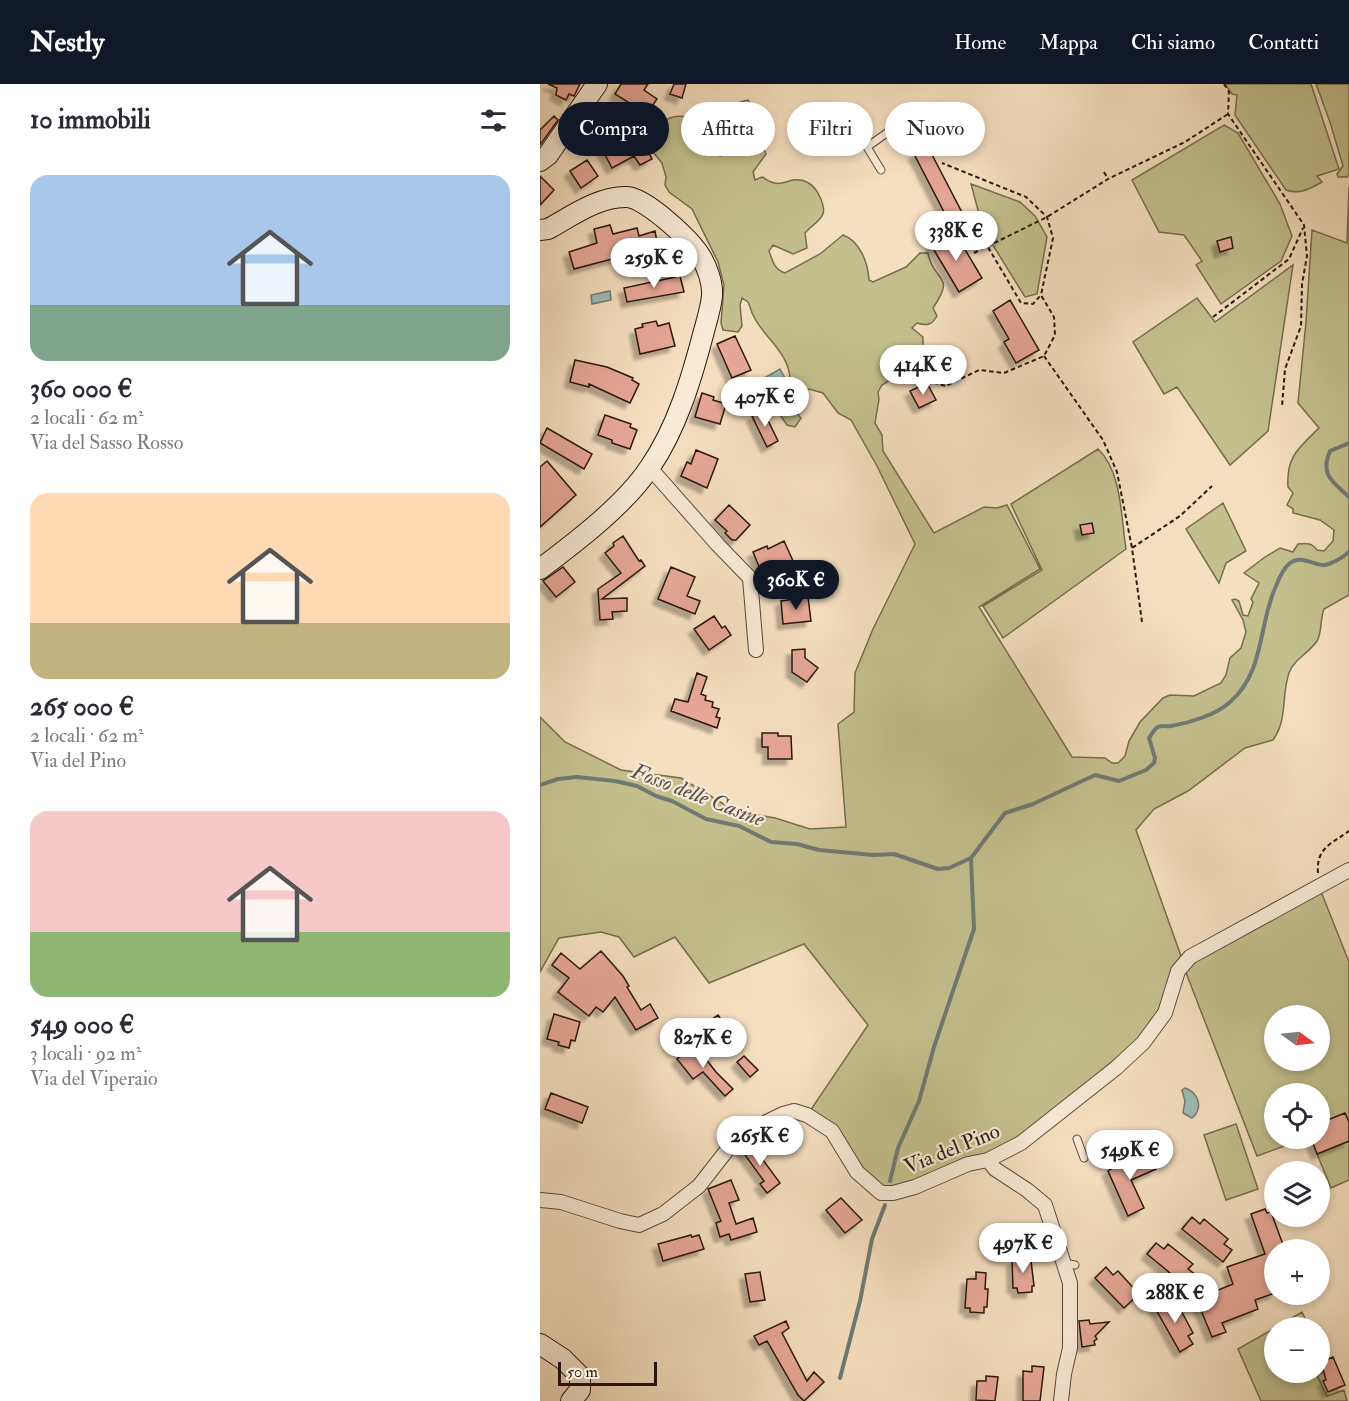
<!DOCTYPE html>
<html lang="it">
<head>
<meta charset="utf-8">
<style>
  body { margin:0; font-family:"IM FELL Double Pica",serif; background:#f2f2f3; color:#2b2b33; height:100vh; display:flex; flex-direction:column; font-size:22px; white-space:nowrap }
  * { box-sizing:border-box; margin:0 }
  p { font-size:20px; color:#7c7c81 }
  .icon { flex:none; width:33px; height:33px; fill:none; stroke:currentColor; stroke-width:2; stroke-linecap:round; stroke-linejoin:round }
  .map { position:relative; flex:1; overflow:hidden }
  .panel { display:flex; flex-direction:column; background:#fff; width:540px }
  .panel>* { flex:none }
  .banner { position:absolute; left:18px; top:18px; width:570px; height:54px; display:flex; gap:12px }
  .needle { width:39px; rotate:105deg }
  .controls { position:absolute; left:724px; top:921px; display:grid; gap:12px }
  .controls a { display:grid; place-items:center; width:66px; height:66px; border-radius:50%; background:#fff; box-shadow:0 3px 9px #0003; font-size:30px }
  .scale { position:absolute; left:18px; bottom:15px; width:99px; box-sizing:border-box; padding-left:6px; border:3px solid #2a170f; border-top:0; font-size:16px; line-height:21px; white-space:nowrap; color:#2a170f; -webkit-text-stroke:4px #f9ead6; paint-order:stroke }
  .price { position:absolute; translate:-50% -51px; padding:0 14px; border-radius:21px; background:#fff; color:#222; font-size:20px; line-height:39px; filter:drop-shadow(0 2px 3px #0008) }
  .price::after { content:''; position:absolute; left:50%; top:36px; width:18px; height:14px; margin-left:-9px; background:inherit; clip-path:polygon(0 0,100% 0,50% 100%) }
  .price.active { background:#111827; color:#fff }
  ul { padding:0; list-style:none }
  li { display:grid; align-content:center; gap:12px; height:318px; padding:0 30px }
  li span { display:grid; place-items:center; height:186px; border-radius:18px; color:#555 }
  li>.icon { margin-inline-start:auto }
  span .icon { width:108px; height:108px; fill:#fffc; stroke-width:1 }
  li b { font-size:26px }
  h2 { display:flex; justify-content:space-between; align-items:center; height:72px; padding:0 30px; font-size:26px }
  .pill { padding:0 21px; border-radius:27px; background:#fff; box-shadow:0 3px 9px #0003; font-size:21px; line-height:54px }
  .pill.active { background:#111827; color:#fff }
  header { display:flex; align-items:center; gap:36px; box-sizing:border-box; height:84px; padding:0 30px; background:#111827; color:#fff }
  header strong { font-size:28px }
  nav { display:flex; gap:33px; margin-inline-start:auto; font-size:21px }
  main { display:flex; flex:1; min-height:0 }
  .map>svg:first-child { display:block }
  .green { fill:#c3c08d; stroke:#766c4e; stroke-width:1.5; fill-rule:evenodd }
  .water { fill:#9dbcb6; stroke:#6f7a73; stroke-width:1.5 }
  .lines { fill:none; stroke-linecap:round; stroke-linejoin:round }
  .stream { stroke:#6f7a73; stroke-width:4 }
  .building { fill:#e7a797; stroke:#2a170f; stroke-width:1.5; filter:url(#shadow) }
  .lane-casing { stroke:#5d493b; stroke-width:9 }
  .street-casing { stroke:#5d493b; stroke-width:16 }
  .secondary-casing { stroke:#2a170f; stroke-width:22 }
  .path { stroke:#2a170f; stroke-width:2; stroke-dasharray:4.5 3; stroke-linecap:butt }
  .lane { stroke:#f9ead6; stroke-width:7 }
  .street { stroke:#f9ead6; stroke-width:14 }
  .secondary { stroke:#f9ead6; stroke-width:20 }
  .labels { text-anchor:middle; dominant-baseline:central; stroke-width:4.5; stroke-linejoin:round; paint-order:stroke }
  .street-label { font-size:21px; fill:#2a170f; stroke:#f9ead6 }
  .water-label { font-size:22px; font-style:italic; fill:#525149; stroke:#f9ead6 }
</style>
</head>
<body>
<header>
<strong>Nestly</strong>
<nav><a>Home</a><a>Mappa</a><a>Chi siamo</a><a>Contatti</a></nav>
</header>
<main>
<section class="panel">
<h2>10 immobili<svg class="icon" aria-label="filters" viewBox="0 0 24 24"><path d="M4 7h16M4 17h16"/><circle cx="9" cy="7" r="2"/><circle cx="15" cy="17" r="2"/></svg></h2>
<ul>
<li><span style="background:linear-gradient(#a9c7e8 70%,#7fa58c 0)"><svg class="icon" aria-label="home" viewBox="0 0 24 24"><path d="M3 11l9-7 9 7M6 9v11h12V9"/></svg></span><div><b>360 000 €</b><p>2 locali · 62 m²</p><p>Via del Sasso Rosso</p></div></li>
<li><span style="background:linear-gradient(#ffd9b3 70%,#c2b280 0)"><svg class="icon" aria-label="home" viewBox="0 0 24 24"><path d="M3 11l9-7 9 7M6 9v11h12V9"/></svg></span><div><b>265 000 €</b><p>2 locali · 62 m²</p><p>Via del Pino</p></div></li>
<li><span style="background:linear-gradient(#f6c9c9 65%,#8fb573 0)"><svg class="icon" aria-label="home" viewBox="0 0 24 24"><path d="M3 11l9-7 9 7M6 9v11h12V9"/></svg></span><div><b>549 000 €</b><p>3 locali · 92 m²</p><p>Via del Viperaio</p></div></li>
</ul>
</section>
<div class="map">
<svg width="809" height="1317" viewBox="0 0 809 1317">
  <defs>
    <filter id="shadow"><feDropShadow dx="-5.5" dy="5.5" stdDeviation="1.5" flood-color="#0004"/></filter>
  </defs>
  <rect width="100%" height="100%" fill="#f6dfc0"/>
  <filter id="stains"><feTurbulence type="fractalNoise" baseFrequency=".00333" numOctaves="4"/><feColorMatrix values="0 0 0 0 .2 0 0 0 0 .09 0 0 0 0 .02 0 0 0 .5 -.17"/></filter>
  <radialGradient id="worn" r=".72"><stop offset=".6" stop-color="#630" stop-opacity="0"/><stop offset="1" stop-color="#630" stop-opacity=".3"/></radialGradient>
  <path class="green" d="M 685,0 L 771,0 L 799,85 L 777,92 L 782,98 C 770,105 759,111 746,106 L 695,31 L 697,11 L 692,10 Z
    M 776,0 L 809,0 L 809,90 L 807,93 L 798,93 L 797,90 L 803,82 L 790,38 Z
    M 208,16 L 212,22 C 203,37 177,55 180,72 C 195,69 206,59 220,56 L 226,70 L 213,88 L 215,96 L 222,93 C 226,95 231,99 235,99 C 241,101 247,97 253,96 C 265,94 274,101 279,111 C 291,135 277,135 265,149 L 267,164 L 253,170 L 233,161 L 229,167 C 233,178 234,185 245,189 L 280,170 L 303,151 C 320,157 328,179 329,196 L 333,198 L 366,183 L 380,169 L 388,169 C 393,199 417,189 393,224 L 397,232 C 392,241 387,242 377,239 L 372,244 L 383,253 L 383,261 L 378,268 L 359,287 L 355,293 L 342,301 L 338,308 L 339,315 L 335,339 L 342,351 L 343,367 L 394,449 L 444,423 L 457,424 L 467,421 L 500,485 L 439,523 L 532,673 L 565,674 L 572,679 L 578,679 L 585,672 L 589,657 L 600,638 L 623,614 L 630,611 L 654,612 L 681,599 L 686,591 L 690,574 L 701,564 L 706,548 L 703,536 L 692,516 L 695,515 L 699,517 L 703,531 L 708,532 L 713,518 L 711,515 L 719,499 L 704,489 L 725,473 L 740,464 L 753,468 L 758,460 C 767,459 772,459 777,466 L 784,467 L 793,457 L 794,446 L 780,436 L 753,429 L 753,425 L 747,421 L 753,409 L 748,403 C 746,372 759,364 779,344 L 758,319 L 766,238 L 772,146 L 807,159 L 809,103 L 809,511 L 784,525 C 780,535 782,549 777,557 C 769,569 754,575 749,589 C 741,612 748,635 733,656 L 705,664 L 648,707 L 614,725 L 596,746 L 641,872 L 633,885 L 625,917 L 601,953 L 541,1004 L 473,1059 L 357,1106 C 326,1104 313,1063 294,1042 C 288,1035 278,1032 270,1027 L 328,941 L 264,860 L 169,899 L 135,853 L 94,873 L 79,853 L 61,848 L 19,854 L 0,888 L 0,633 L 25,658 L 81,686 L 141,694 L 195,727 L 235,734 L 270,745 L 306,743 L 298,640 L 314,628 L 315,589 L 333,545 L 375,460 L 337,382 L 311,336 L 298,329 L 283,309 L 269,305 L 253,314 L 250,321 L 261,334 L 255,343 L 247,341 L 236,325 L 230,321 L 215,318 L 215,311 L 229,311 L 250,295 C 249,268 223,253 213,231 C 211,227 210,222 208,218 L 202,214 L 200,221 L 202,242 L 198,248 L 183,246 L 181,239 L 184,201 L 178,178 L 152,125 L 129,108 L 125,101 L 126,93 L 122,79 L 113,68 C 114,40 126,27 154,34 L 152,49 L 155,63 L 162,64 L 173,53 L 173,40 C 183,29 192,19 208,16 Z
    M 684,41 L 698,49 L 740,120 L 752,152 L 741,177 L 681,220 L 656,181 L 662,177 L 644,151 L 619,148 L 592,96 Z
    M 431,100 L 480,118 L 495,132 L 507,153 L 497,210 L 485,213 L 443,145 Z
    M 753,181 L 728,347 L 690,381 L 637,303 L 624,310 L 593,258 L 657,214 L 675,238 Z
    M 558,365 C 582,387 581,434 586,465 L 463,554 L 443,522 L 502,486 L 471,420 Z
    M 683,419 L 706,467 L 686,479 L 679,499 L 646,445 Z
    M 775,810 L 782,810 L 809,878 L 809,1038 L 780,1049 L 780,1010 L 735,1010 L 735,1054 L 764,1055 L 717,1072 L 645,886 L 650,879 ZM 735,932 L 780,932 L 780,976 L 735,976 Z
    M 696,1040 L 718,1105 L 686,1116 L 664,1051 Z
    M 809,1057 L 809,1096 L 791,1104 L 777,1070 Z
    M 762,1228 L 769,1243 L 736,1243 Z
    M 735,1244 L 735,1288 L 780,1288 L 780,1280 L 782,1289 L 777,1291 L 787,1312 L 804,1306 L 807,1317 L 721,1317 L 698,1265 Z"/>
  <path class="water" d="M 70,207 L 71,216 L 52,220 L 51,211 Z
    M 240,285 L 246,296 L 225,308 L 219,297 Z
    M 645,1004 C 658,1008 664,1024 652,1034 L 643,1029 L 645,1017 L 642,1006 Z"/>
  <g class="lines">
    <path class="stream" d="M 809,359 L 790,367 C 780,391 792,397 809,413
      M 0,701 L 18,695 L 37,693 L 75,697 L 97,702 L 116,712 L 132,717 L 166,735 L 199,742 L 231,758 L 257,760 L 279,766 L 334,771 L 354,770 L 398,785 L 409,784 L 431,774 L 465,729 L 493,720 L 555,691 L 579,697 L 606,686 L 614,679 L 615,674 L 609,654 C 612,650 614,645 618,643 C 622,641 627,643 631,642 C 649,639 676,631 690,618 C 725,588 718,541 736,502 C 739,494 744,484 750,479 C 761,470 774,482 785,481 C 794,479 802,474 809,468
      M 350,1097 L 358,1064 L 379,1017 L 394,963 L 434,845 L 431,774
      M 300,1294 L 320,1217 L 332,1155 L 345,1121"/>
  </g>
  <path class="building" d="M 8,0 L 40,0 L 34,12 L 29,10 L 26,16 L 16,11 L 17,4 Z
    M 81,0 L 108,0 L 104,6 L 117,15 L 107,30 L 75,10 Z
    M 134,0 L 146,0 L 142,14 L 130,10 Z
    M 14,32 L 18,36 L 0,61 L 0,46 Z
    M 96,40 L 106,58 L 104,60 L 112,75 L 100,81 L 94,72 L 72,84 L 62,65 L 82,54 L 79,49 Z
    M 388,63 L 428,140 L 414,147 L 374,70 Z
    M 47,76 L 58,92 L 41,104 L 30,87 Z
    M 0,92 L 14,106 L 0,121 Z
    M 70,141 L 73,150 L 97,144 L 99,152 L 115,147 L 117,158 L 109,160 L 110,165 L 34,185 L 29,168 L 57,159 L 54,145 Z
    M 414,147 L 442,194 L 419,208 L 391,161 Z
    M 691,153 L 693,164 L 680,168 L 677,157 Z
    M 140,192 L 144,208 L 87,218 L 84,204 Z
    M 470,216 L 499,266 L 476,279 L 464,258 L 469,255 L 453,227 Z
    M 116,237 L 118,242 L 129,239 L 135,262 L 100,270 L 95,245 L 103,243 L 102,240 Z
    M 195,252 L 211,286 L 192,294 L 177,260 Z
    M 35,276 L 67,283 L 93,294 L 92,296 L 99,300 L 90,319 L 49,300 L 49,303 L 30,298 Z
    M 387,299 L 396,316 L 379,324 L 370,307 Z
    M 162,309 L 174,313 L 173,316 L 186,320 L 180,340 L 155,333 Z
    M 223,326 L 238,357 L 227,363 L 212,332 Z
    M 65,331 L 91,340 L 90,343 L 97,346 L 90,365 L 72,359 L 72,356 L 58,351 Z
    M 7,344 L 52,370 L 44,385 L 0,359 Z
    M 156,366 L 178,375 L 167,404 L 141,392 L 147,378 L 151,380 Z
    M 7,377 L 36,411 L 0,443 L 0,383 Z
    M 189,421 L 210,441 L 196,456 L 192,456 L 185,449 L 187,447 L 175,436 Z
    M 552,439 L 554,449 L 542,451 L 540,441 Z
    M 83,452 L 99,477 L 101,476 L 105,482 L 62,515 L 87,514 L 87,527 L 72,528 L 73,535 L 60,536 L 58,505 L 81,489 L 65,469 L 74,462 L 73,459 Z
    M 244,457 L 254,479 L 246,482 L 247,486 L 225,496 L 219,491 L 220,485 L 213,468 L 227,462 L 228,465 Z
    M 23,483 L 35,498 L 16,513 L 3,497 Z
    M 131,483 L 155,493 L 147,512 L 160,517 L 155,530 L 118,515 Z
    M 268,513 L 271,537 L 243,540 L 241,517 Z
    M 174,532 L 182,544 L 185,542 L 191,551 L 169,566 L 154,545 Z
    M 265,565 L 265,574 L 278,584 L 267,598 L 252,588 L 252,566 Z
    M 157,589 L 167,593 L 161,610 L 166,612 L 165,616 L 173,618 L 172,623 L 179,625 L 176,633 L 180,634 L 177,644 L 131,627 L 135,615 L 148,618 Z
    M 222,649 L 238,649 L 238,652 L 251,652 L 252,675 L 228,675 L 228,663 L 222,663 Z
    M 61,867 L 83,892 L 89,902 L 87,903 L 101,926 L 110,920 L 118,934 L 96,946 L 75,913 L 63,928 L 56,923 L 49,932 L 18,908 L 29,894 L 12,881 L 21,869 L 40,885 Z
    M 14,930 L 40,938 L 35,957 L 31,956 L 29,964 L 18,961 L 19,958 L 7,955 Z
    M 178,931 L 191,950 L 182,957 L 168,938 Z
    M 155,961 L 176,988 L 193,1005 L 185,1012 L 163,988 L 153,995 L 137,975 Z
    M 204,972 L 218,986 L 210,993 L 197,978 Z
    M 11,1009 L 48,1023 L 42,1039 L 5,1025 Z
    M 805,1029 L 809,1038 L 809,1057 L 777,1070 L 771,1054 L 780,1054 L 780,1039 Z
    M 209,1057 L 240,1099 L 227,1109 L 220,1100 L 224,1097 L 200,1064 Z
    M 609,1070 L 616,1085 L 591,1096 L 604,1124 L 588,1132 L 568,1087 L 592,1071 L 597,1076 Z
    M 191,1096 L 199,1116 L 189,1119 L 196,1140 L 213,1134 L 217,1148 L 191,1156 L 189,1150 L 180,1153 L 176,1139 L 181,1137 L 168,1105 Z
    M 301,1114 L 322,1136 L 305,1149 L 286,1126 Z
    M 725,1125 L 727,1129 L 731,1128 L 745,1166 L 735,1166 L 735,1209 L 715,1216 L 718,1225 L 682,1239 L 686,1248 L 672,1253 L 654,1209 L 669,1203 L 671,1209 L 693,1200 L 687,1183 L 725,1170 L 711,1130 Z
    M 652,1133 L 660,1140 L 664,1135 L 688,1155 L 684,1160 L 692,1166 L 683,1178 L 642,1145 Z
    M 151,1151 L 152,1153 L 159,1151 L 164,1165 L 123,1177 L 118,1160 Z
    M 616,1159 L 624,1165 L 628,1160 L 653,1180 L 648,1185 L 656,1191 L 647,1203 L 607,1170 Z
    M 490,1168 L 494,1202 L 492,1202 L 492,1208 L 478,1209 L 477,1204 L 473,1204 L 472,1176 L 481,1175 L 480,1169 Z
    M 566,1183 L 573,1191 L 578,1187 L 599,1210 L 584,1224 L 555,1194 Z
    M 220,1188 L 225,1216 L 210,1218 L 205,1190 Z
    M 436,1188 L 446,1189 L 445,1205 L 448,1205 L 447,1223 L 444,1223 L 444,1229 L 430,1228 L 430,1224 L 425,1224 L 427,1195 L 436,1195 Z
    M 627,1215 L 632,1224 L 638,1221 L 653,1249 L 648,1252 L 653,1260 L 640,1268 L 614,1222 Z
    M 549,1236 L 550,1240 L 569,1238 L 555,1252 L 557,1255 L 554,1257 L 555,1261 L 542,1263 L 539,1237 Z
    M 246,1237 L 249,1244 L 242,1249 L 267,1297 L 274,1288 L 284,1298 L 264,1317 L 258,1311 L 227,1257 L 219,1261 L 214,1252 Z
    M 793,1273 L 805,1301 L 788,1308 L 783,1297 L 786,1296 L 781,1278 Z
    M 492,1282 L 504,1283 L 500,1317 L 483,1317 L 483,1287 L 492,1288 Z
    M 446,1292 L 458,1293 L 455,1317 L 436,1316 L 437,1297 L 446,1297 Z"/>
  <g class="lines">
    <g class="lane-casing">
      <path id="lane" d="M 341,86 L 327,63 L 369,33
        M 537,1055 L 544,1074
        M 523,1179 L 535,1181"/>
    </g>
    <g class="street-casing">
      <path id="street" d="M 110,384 L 178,461 L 210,494 L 216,566
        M 448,1076 L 455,1085 L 487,1106 L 505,1121 L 530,1199 L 530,1264 L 524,1290 L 521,1317
        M 0,1116 L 21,1118 L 80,1137 L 99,1141 L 123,1130 L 159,1102 L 198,1052 L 243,1030 L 254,1027 L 267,1031 L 292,1047 L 317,1088 L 341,1109 L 353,1109 L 375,1103 L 428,1080 L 448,1076 L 481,1059 L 576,984 L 603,959 L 625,929 L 638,887 L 650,873 L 809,786"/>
    </g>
    <g class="secondary-casing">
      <path id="secondary" d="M 0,77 L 8,71 L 57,0
        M 0,146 L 8,145 C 32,132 59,112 87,113 C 106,114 151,156 161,173 C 167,183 173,199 172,212 C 171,223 167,236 164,247 C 152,293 137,344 110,383 C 86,420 36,458 0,485
        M 0,1260 L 23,1275 L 40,1292 L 40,1306 L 31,1317"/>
    </g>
    <path class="path" d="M 684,0 L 689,8 L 688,30 L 764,141 L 767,172 L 762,200 L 761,242 L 745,285 L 742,323
      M 564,88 L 568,95
      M 429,131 L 481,219 L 493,220 L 501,211
      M 434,169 L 507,133 L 568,95 L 645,58 L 688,30
      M 673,233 L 749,175 L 763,144
      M 504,272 L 563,356 L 577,388 L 592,464
      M 365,297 L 374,293 L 406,302 L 439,286 L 464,289 L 504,272 L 515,251 L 514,233 L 501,211 L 513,154 L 507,133 L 486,113 L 402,79
      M 602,538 L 592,464 L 640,432 L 672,402
      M 778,789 C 776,764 791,760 809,747"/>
    <use href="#lane" class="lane"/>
    <use href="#street" class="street"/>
    <use href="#secondary" class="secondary"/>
  </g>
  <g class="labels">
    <g class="street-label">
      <text transform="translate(412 1065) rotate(-22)">Via del Pino</text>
    </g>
    <g class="water-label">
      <text transform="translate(158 711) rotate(21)">Fosso delle Casine</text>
    </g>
  </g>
  <rect width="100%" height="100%" filter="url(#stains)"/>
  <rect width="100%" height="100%" fill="url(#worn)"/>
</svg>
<div class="controls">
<a><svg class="needle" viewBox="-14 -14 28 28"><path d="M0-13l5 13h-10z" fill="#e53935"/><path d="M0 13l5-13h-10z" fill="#7c7c81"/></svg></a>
<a><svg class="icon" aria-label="locate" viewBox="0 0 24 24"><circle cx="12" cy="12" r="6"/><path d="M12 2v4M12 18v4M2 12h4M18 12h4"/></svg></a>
<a><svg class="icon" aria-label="layers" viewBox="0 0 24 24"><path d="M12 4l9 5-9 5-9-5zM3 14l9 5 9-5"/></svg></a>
<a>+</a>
<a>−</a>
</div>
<div class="scale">50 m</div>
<b class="price" style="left:416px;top:178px">338K €</b>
<b class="price" style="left:114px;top:205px">259K €</b>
<b class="price" style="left:383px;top:312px">414K €</b>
<b class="price" style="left:225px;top:344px">407K €</b>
<b class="price active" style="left:256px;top:527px">360K €</b>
<b class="price" style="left:163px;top:985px">827K €</b>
<b class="price" style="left:220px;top:1083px">265K €</b>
<b class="price" style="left:590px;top:1097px">549K €</b>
<b class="price" style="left:483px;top:1190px">497K €</b>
<b class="price" style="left:635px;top:1240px">288K €</b>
<div class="banner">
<a class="pill active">Compra</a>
<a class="pill">Affitta</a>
<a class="pill">Filtri</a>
<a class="pill">Nuovo</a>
</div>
</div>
</main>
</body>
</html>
